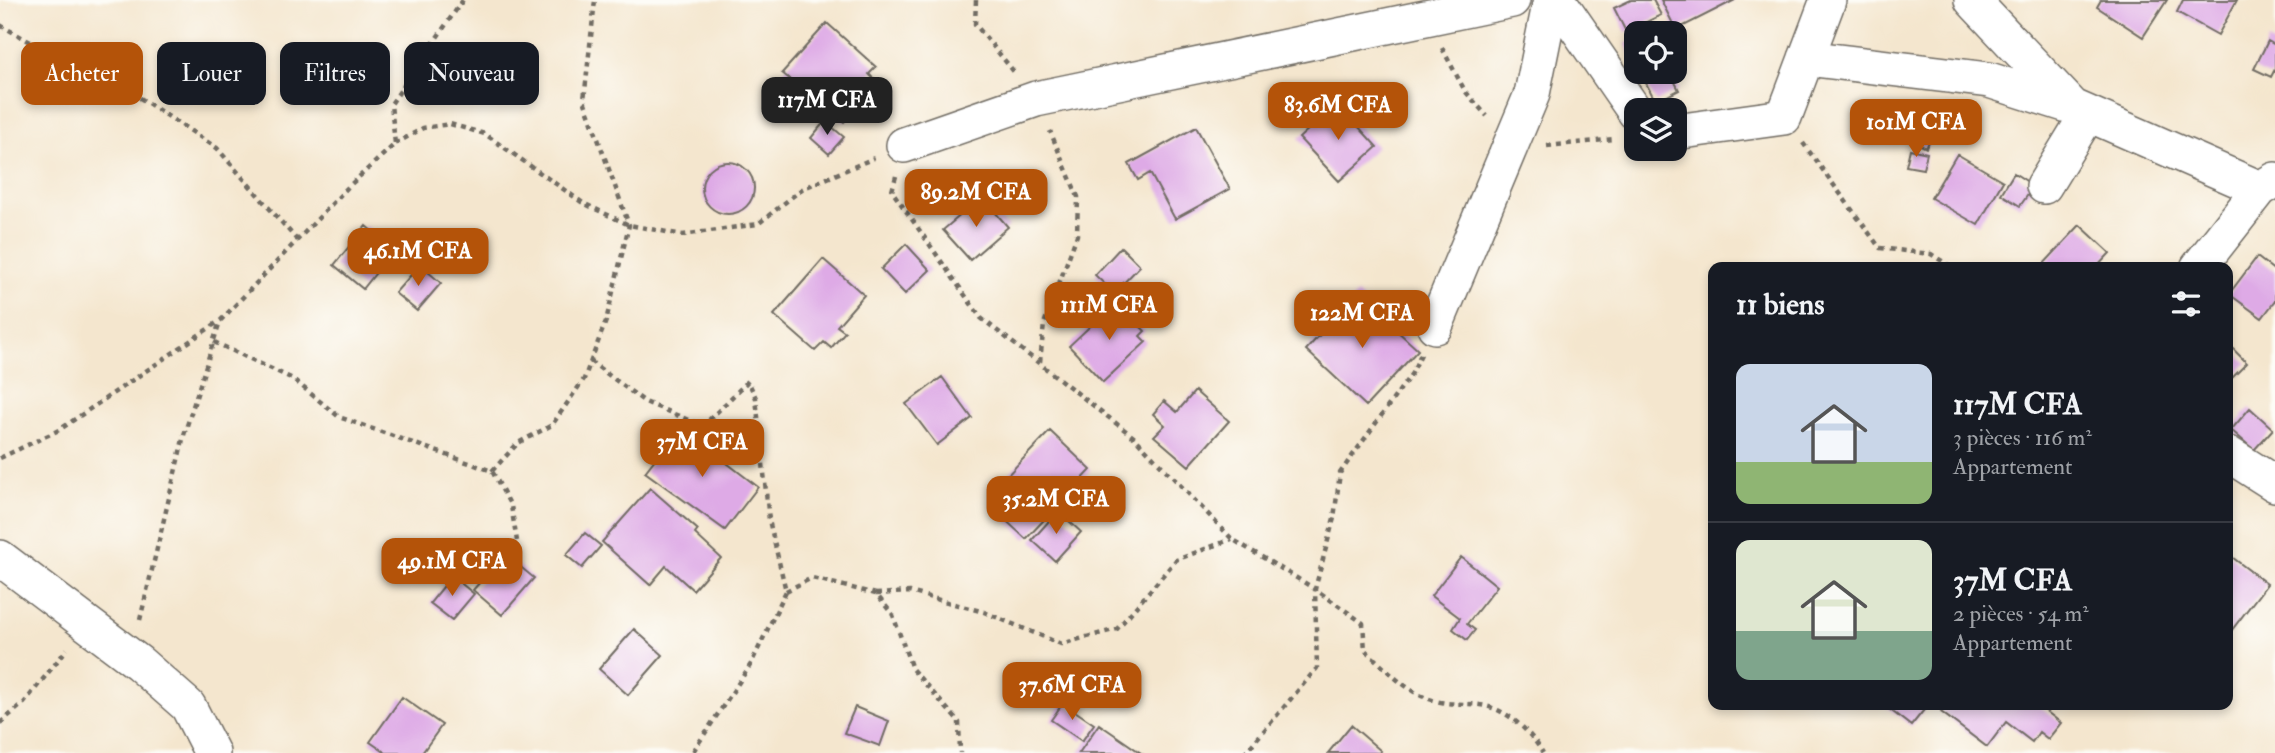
<!DOCTYPE html>
<html lang="fr">
<head>
<meta charset="utf-8">
<style>
  body { margin:0; font-family:"IM FELL Double Pica",serif; background:#242831; color:#f1f3f6; height:100vh; display:flex; flex-direction:column; font-size:26px; white-space:nowrap }
  * { box-sizing:border-box; margin:0 }
  p { font-size:23px; color:#9ea1a6 }
  .icon { flex:none; width:38px; height:38px; fill:none; stroke:currentColor; stroke-width:2; stroke-linecap:round; stroke-linejoin:round }
  .map { position:relative; flex:1; overflow:hidden }
  .panel { position:absolute; left:1708px; top:262px; width:525px; height:448px; display:flex; flex-direction:column; background:#171b24; border-radius:14px; box-shadow:0 4px 10px #0003 }
  .panel>* { flex:none }
  .hud { position:absolute; left:21px; top:42px; width:665px; height:63px; display:flex; gap:14px }
  .tools { position:absolute; left:1624px; top:21px; display:grid; gap:14px }
  .tools a { display:grid; place-items:center; width:63px; height:63px; border-radius:14px; background:#171b24; box-shadow:0 4px 10px #0003; font-size:35px }
  .price { position:absolute; translate:-50% -60px; padding:0 16px; border-radius:14px; background:#b45309; color:#fff; font-size:23px; line-height:46px; filter:drop-shadow(0 2px 4px #0008) }
  .price::after { content:''; position:absolute; left:50%; top:42px; width:21px; height:16px; margin-left:-10px; background:inherit; clip-path:polygon(0 0,100% 0,50% 100%) }
  .price.active { background:#222; color:#fff }
  ul { padding:0; list-style:none }
  li { display:flex; align-items:center; gap:21px; height:175px; padding:0 28px }
  li+li { border-top:2px solid #363941 }
  li span { display:grid; place-items:center; flex:none; width:196px; height:140px; border-radius:14px; color:#555 }
  li>.icon { margin-inline-start:auto }
  span .icon { width:84px; height:84px; fill:#fffc; stroke-width:1 }
  li b { font-size:30px }
  h2 { display:flex; justify-content:space-between; align-items:center; height:84px; padding:0 28px; font-size:30px }
  .pill { padding:0 24px; border-radius:14px; background:#171b24; box-shadow:0 4px 10px #0003; font-size:24px; line-height:63px }
  .pill.active { background:#b45309; color:#fff }
  .map>svg:first-child { display:block }
  .building { fill:#deaae6 }
  .lines { fill:none; stroke-linecap:round; stroke-linejoin:round }
  .street-casing { stroke:#716c64; stroke-width:38 }
  .path { stroke:#716c64; stroke-width:4.5; stroke-dasharray:5 5; stroke-linecap:butt }
  .street { stroke:#fff; stroke-width:35 }
</style>
</head>
<body>
<div class="map">
<svg width="2275" height="753" viewBox="0 0 2275 753">
  <rect width="100%" height="100%" fill="#fdfcf7"/>
  <filter id="ink" filterUnits="userSpaceOnUse"><feTurbulence type="fractalNoise" baseFrequency=".0143" numOctaves="2"/><feDisplacementMap in="SourceGraphic" scale="14" xChannelSelector="R" yChannelSelector="G"/><feConvolveMatrix kernelMatrix="1 2 1 2 8 2 1 2 1" color-interpolation-filters="sRGB"/></filter>
  <filter id="wash" filterUnits="userSpaceOnUse"><feTurbulence type="fractalNoise" baseFrequency=".00686" numOctaves="4" result="noise"/><feDisplacementMap in="SourceGraphic" scale="28" xChannelSelector="R" yChannelSelector="G"/><feGaussianBlur stdDeviation="1.57" result="paint"/><feColorMatrix in="noise" values="0 0 0 0 0 0 0 0 0 0 0 0 0 0 0 0 0 1.4 0 .05"/><feComposite in="paint" operator="in"/></filter>
  <g filter="url(#wash)">
    <rect width="100%" height="100%" fill="#f4e6ce"/>
    <g id="blocks">
      <path class="building" d="M 1631,0 L 1653,0 L 1661,15 L 1626,32 L 1614,8 Z
        M 1661,0 L 1735,0 L 1676,30 Z
        M 2101,0 L 2167,0 L 2143,37 L 2097,7 Z
        M 2183,0 L 2237,0 L 2218,35 L 2177,12 Z
        M 827,23 L 876,67 L 869,74 L 880,86 L 844,122 L 813,99 L 805,108 L 794,98 L 802,89 L 782,73 Z
        M 1636,38 L 1636,64 L 1626,44 Z
        M 2268,41 L 2275,45 L 2275,69 L 2271,77 L 2254,69 Z
        M 1640,72 L 1670,72 L 1679,90 L 1656,102 Z
        M 1337,103 L 1377,147 L 1339,181 L 1299,138 Z
        M 825,121 L 844,137 L 829,154 L 811,138 Z
        M 1918,122 L 1935,130 L 1926,148 L 1909,139 Z
        M 1196,127 L 1230,189 L 1175,219 L 1150,173 L 1138,180 L 1129,164 Z
        M 1910,149 L 1927,153 L 1923,169 L 1906,166 Z
        M 1957,154 L 2003,181 L 1978,225 L 1931,198 Z
        M702 188a26 26 0 1 1 52 0a26 26 0 1 1-52 0Z
        M 2014,173 L 2034,186 L 2020,206 L 2001,194 Z
        M 982,197 L 1008,227 L 970,260 L 943,230 Z
        M 2080,225 L 2110,253 L 2096,268 L 2040,268 Z
        M 366,226 L 394,250 L 363,289 L 334,265 Z
        M 906,244 L 930,270 L 905,294 L 881,269 Z
        M 1121,247 L 1140,266 L 1114,293 L 1095,275 Z
        M 2257,257 L 2275,271 L 2275,301 L 2262,318 L 2229,294 Z
        M 823,259 L 864,295 L 837,326 L 845,332 L 831,348 L 824,342 L 815,351 L 774,315 Z
        M 420,265 L 441,283 L 417,311 L 395,293 Z
        M 1357,294 L 1418,350 L 1366,406 L 1306,350 Z
        M 1116,302 L 1145,331 L 1140,336 L 1146,342 L 1103,382 L 1069,346 Z
        M 2228,344 L 2247,363 L 2228,382 Z
        M 942,377 L 972,418 L 937,445 L 906,404 Z
        M 1195,391 L 1229,421 L 1189,466 L 1154,436 L 1165,425 L 1153,414 L 1164,401 L 1177,412 Z
        M 2250,408 L 2273,429 L 2254,450 L 2231,430 Z
        M 680,427 L 758,487 L 725,530 L 645,472 Z
        M 1050,431 L 1091,470 L 1026,539 L 1000,515 L 1015,498 L 1000,483 Z
        M 650,488 L 698,530 L 695,534 L 721,558 L 693,590 L 666,566 L 650,585 L 602,542 Z
        M 1058,511 L 1081,532 L 1055,561 L 1032,540 Z
        M 585,533 L 601,546 L 582,568 L 566,555 Z
        M 505,554 L 534,578 L 502,615 L 473,590 Z
        M 2228,554 L 2267,584 L 2228,635 Z
        M 1461,557 L 1497,586 L 1467,624 L 1475,630 L 1467,640 L 1453,629 L 1460,618 L 1431,596 Z
        M 452,576 L 474,594 L 452,620 L 430,603 Z
        M 634,629 L 663,655 L 628,695 L 599,669 Z
        M 402,697 L 442,725 L 422,753 L 386,753 L 370,742 Z
        M 1063,703 L 1094,724 L 1082,741 L 1051,720 Z
        M 1884,705 L 1928,705 L 1911,726 Z
        M 1946,705 L 2038,705 L 2061,723 L 2048,739 L 2039,732 L 2032,742 L 2006,722 L 1987,747 L 1941,712 Z
        M 855,707 L 889,721 L 880,746 L 844,733 Z
        M 1099,724 L 1141,753 L 1079,753 Z
        M 1351,725 L 1381,751 L 1379,753 L 1328,753 Z"/>
    </g>
  </g>
  <g filter="url(#ink)">
    <use href="#blocks" fill-opacity="0" stroke="#716c64" stroke-width="2"/>
    <g class="lines">
      <g class="street-casing">
        <path id="street" d="M 1558,0 L 1636,113
          M 1972,0 L 2073,107 L 2260,189 L 2275,180
          M 1806,58 L 1989,80 L 2071,106
          M 1675,132 L 1784,117 L 1828,0
          M 904,145 L 1036,99 L 1512,0
          M 2044,186 L 2088,114
          M 2198,268 L 2260,189
          M 1435,326 L 1532,94 L 1551,0
          M 2228,454 L 2275,484
          M 0,558 L 139,663 L 188,706 L 212,753"/>
      </g>
      <path class="path" d="M 976,0 L 975,24 L 1015,73
        M 0,25 L 34,44 L 97,63 L 120,85 L 217,148 L 297,240
        M 1442,48 L 1465,91 L 1487,116
        M 1803,143 L 1880,248 L 1931,254 L 1953,268
        M 395,144 L 423,128 L 450,124 L 485,134 L 583,203 L 629,225 L 683,235 L 758,224 L 802,189 L 874,158
        M 1547,146 L 1615,139
        M 896,176 L 892,191 L 981,318 L 1135,438 L 1232,539 L 1315,589 L 1317,668 L 1245,753
        M 214,342 L 293,379 L 339,417 L 492,471 L 511,506 L 517,541
        M 1421,354 L 1412,373 L 1340,473 L 1334,518 L 1315,589 L 1363,623 L 1365,650 C 1385,668 1409,695 1436,701 C 1450,705 1466,703 1480,705 C 1506,708 1530,731 1543,753
        M 590,361 L 645,402 L 703,426 L 748,381 L 756,398 L 769,520 L 786,591 L 751,664 L 692,753
        M 1040,362 L 1044,324 L 1077,235 L 1078,197 L 1050,131
        M 0,458 L 59,430 L 221,320 L 349,186 L 395,144 L 391,104 L 463,0
        M 492,471 L 518,443 L 552,425 L 584,379 L 606,321 L 629,225 L 584,100 L 595,0
        M 786,591 L 812,578 L 876,594 L 893,615 L 912,669 L 959,722 L 960,753
        M 876,594 L 910,592 L 984,612 L 1061,644 L 1117,629 L 1176,560 L 1232,539
        M 140,620 L 184,435 L 220,321
        M 0,723 L 24,703 L 67,649"/>
      <use href="#street" class="street"/>
    </g>
  </g>
</svg>
<div class="tools">
<a><svg class="icon" aria-label="locate" viewBox="0 0 24 24"><circle cx="12" cy="12" r="6"/><path d="M12 2v4M12 18v4M2 12h4M18 12h4"/></svg></a>
<a><svg class="icon" aria-label="layers" viewBox="0 0 24 24"><path d="M12 4l9 5-9 5-9-5zM3 14l9 5 9-5"/></svg></a>
</div>
<b class="price active" style="left:827px;top:137px">117M CFA</b>
<b class="price" style="left:1338px;top:142px">83.6M CFA</b>
<b class="price" style="left:1916px;top:159px">101M CFA</b>
<b class="price" style="left:976px;top:229px">89.2M CFA</b>
<b class="price" style="left:418px;top:288px">46.1M CFA</b>
<b class="price" style="left:1109px;top:342px">111M CFA</b>
<b class="price" style="left:1362px;top:350px">122M CFA</b>
<b class="price" style="left:702px;top:479px">37M CFA</b>
<b class="price" style="left:1056px;top:536px">35.2M CFA</b>
<b class="price" style="left:452px;top:598px">49.1M CFA</b>
<b class="price" style="left:1072px;top:722px">37.6M CFA</b>
<div class="hud">
<a class="pill active">Acheter</a>
<a class="pill">Louer</a>
<a class="pill">Filtres</a>
<a class="pill">Nouveau</a>
</div>
<section class="panel">
<h2>11 biens<svg class="icon" aria-label="filters" viewBox="0 0 24 24"><path d="M4 7h16M4 17h16"/><circle cx="9" cy="7" r="2"/><circle cx="15" cy="17" r="2"/></svg></h2>
<ul>
<li><span style="background:linear-gradient(#c9d6e8 70%,#8fb573 0)"><svg class="icon" aria-label="home" viewBox="0 0 24 24"><path d="M3 11l9-7 9 7M6 9v11h12V9"/></svg></span><div><b>117M CFA</b><p>3 pièces · 116 m²</p><p>Appartement</p></div></li>
<li><span style="background:linear-gradient(#dfe7d0 65%,#7fa58c 0)"><svg class="icon" aria-label="home" viewBox="0 0 24 24"><path d="M3 11l9-7 9 7M6 9v11h12V9"/></svg></span><div><b>37M CFA</b><p>2 pièces · 54 m²</p><p>Appartement</p></div></li>
</ul>
</section>
</div>
</body>
</html>
